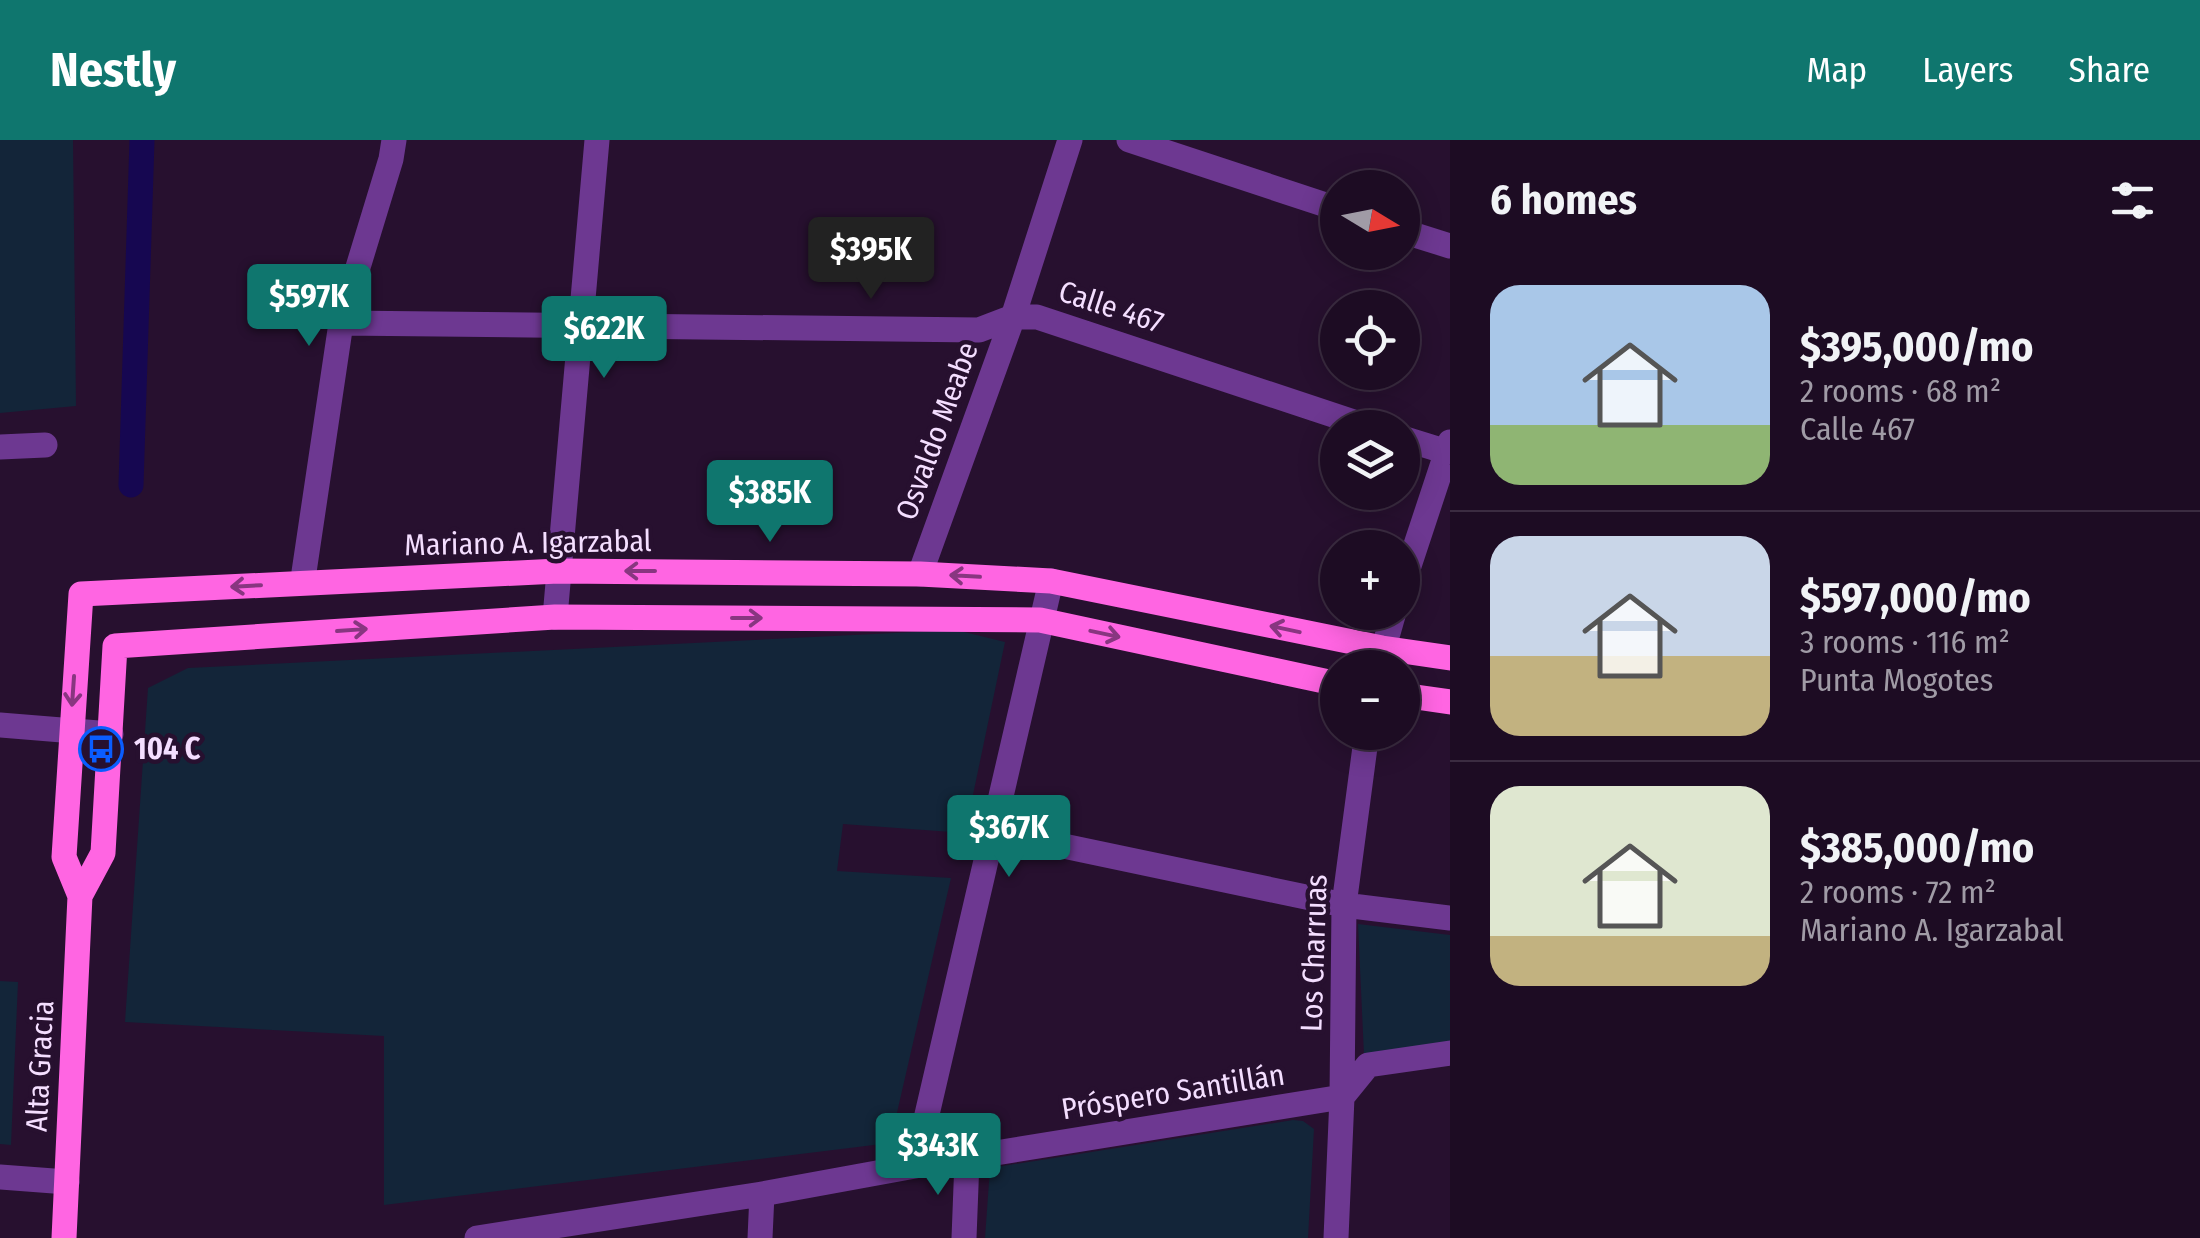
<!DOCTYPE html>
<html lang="en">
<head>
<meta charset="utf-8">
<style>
  body { margin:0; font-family:"Fira Sans Condensed",sans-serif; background:#2a1a30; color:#f1f3f6; height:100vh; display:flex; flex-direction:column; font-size:38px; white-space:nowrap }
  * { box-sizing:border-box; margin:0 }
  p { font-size:32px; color:#a09ba6 }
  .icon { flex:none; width:55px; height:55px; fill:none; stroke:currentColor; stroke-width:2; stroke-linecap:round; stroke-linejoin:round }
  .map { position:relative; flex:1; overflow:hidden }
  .drawer { display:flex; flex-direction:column; background:#1d0c23; width:750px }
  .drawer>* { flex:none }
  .needle { width:65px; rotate:100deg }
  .buttons { position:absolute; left:1320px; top:30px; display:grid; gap:20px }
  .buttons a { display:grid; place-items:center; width:100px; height:100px; border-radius:50%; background:#1d0c23; box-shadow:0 5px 25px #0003,0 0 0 2px #3b2c41; font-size:50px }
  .price { position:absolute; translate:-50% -85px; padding:0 22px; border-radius:10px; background:#0f766e; color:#fff; font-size:32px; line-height:65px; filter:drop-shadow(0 2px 5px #0008) }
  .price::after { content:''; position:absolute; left:50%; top:60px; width:30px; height:22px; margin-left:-15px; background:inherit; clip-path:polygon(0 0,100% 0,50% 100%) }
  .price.current { background:#222; color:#fff }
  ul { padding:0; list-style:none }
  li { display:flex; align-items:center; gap:30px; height:250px; padding:0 40px }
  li+li { border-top:2px solid #3b2c41 }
  li span { display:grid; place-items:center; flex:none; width:280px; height:200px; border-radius:30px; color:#555 }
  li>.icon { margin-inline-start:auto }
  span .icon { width:120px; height:120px; fill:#fffc; stroke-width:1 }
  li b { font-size:42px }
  h2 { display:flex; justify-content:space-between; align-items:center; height:120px; padding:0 40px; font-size:42px }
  header { display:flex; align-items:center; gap:60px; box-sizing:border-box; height:140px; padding:0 50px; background:#0f766e; color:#fff }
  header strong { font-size:48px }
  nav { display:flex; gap:55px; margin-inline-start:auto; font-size:35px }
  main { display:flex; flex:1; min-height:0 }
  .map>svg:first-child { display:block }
  .green { fill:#132539 }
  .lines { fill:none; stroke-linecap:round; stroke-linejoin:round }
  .canal { stroke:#160751; stroke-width:25 }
  .minor { stroke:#6d3891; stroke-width:25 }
  .major { stroke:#ff65e2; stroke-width:25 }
  .oneway { stroke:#883680 }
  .labels { text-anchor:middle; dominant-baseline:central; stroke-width:9; stroke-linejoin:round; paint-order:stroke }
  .street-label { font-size:30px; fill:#f4deff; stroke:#27102f }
  .poi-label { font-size:30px; font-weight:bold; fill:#f4deff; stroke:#27102f; text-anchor:start }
</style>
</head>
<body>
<header>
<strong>Nestly</strong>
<nav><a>Map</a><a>Layers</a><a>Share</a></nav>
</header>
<main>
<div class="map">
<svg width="1450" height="1098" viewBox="0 0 1450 1098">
  <rect width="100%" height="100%" fill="#27102f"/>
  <path class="green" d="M 0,0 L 73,0 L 76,266 L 0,273 Z
    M 956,490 L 1005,502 L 965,693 L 843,684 L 837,731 L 951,738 L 890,1003 L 384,1065 L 384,896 L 125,882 L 148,548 L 188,528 Z
    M 1358,784 L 1450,795 L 1450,901 L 1364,915 Z
    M 0,841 L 18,842 L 11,1005 L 0,1004 Z
    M 1293,980 L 1303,981 L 1314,989 L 1308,1098 L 985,1098 L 990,1028 Z"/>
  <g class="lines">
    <path class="canal" d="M 131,345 L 142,0"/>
    <path class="minor" d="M 1129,0 L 1338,69
      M 1402,91 L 1450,106
      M 341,183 L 979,190 L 1013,177 L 1037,177 L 1372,288
      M 1402,298 L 1447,312
      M 0,307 L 45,305
      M 304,432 L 341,183 L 391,19 L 394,0
      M 920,434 L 1013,177 L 1070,0
      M 1402,447 L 1450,302
      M 555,477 L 597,0
      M 1378,528 L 1394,472
      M 0,585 L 111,594
      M 992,691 L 1344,765 L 1450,778
      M 915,1026 L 1051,441
      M 0,1037 L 67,1042
      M 477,1098 L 762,1054 L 915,1026 L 1342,957 L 1368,925 L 1450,913
      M 760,1098 L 762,1054
      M 964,1098 L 967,1020
      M 1336,1098 L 1342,957 L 1344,765 L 1367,592"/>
    <path class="major" d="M 1402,555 L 1450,562
      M 80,756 L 64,717 L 81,454 L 558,431 L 920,434 L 1051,441 L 1382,508 L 1450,518
      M 64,1098 L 80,756 L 103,713 L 115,506 L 555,477 L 1040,480 L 1338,544"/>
  </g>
  <defs><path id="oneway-shaft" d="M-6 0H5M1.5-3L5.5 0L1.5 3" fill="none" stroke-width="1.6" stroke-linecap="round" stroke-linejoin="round" transform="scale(2.5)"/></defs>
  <g class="oneway">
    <use href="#oneway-shaft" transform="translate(640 431) rotate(-180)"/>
    <use href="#oneway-shaft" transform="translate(965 436) rotate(-177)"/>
    <use href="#oneway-shaft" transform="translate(246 446) rotate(177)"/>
    <use href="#oneway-shaft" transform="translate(747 478)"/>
    <use href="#oneway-shaft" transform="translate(1285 489) rotate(-168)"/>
    <use href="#oneway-shaft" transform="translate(352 490) rotate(-4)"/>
    <use href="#oneway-shaft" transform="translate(1105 494) rotate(12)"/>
    <use href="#oneway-shaft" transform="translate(73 551) rotate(94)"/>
  </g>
  <defs>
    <g id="bus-ring" transform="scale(2.25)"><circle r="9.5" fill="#27102f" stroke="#0a5dff" stroke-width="1.5"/><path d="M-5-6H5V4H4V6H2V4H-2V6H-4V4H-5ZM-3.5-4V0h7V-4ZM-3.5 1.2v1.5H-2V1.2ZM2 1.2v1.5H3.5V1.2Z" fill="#0a5dff"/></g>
  </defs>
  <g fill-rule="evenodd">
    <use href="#bus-ring" x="101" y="609"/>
  </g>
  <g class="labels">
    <g class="street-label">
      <text transform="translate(1111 167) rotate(18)">Calle 467</text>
      <text transform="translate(937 291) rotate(-70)">Osvaldo Meabe</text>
      <text transform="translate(528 403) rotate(-1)">Mariano A. Igarzabal</text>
      <text transform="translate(1314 813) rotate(-88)">Los Charruas</text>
      <text transform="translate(40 926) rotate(-87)">Alta Gracia</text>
      <text transform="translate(1173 952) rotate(-9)">Próspero Santillán</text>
    </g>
    <g class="poi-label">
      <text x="134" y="609">104 C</text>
    </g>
  </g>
</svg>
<div class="buttons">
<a><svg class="needle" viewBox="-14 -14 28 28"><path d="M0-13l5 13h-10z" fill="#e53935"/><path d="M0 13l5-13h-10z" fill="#a09ba6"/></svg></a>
<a><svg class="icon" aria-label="locate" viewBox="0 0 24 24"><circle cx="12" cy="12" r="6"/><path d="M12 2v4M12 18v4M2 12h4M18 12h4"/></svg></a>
<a><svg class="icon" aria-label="layers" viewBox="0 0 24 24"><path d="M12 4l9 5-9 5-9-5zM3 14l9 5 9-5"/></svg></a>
<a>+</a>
<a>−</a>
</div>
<b class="price current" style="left:871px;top:162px">$395K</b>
<b class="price" style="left:309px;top:209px">$597K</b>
<b class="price" style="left:604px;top:241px">$622K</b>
<b class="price" style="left:770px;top:405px">$385K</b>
<b class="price" style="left:1009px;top:740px">$367K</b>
<b class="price" style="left:938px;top:1058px">$343K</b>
</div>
<section class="drawer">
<h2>6 homes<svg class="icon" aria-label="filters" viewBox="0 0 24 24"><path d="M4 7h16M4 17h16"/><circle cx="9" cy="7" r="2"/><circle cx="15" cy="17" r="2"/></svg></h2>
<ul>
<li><span style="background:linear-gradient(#a9c7e8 70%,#8fb573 0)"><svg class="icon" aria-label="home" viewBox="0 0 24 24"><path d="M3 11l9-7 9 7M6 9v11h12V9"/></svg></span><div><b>$395,000/mo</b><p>2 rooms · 68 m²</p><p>Calle 467</p></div></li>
<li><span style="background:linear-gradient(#c9d6e8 60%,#c2b280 0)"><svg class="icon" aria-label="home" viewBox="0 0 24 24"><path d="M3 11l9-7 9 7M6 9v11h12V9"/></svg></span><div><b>$597,000/mo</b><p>3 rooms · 116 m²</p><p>Punta Mogotes</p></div></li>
<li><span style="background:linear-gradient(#dfe7d0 75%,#c2b280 0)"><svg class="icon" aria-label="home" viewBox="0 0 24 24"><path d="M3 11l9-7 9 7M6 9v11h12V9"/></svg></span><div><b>$385,000/mo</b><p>2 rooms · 72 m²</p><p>Mariano A. Igarzabal</p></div></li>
</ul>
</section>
</main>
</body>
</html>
